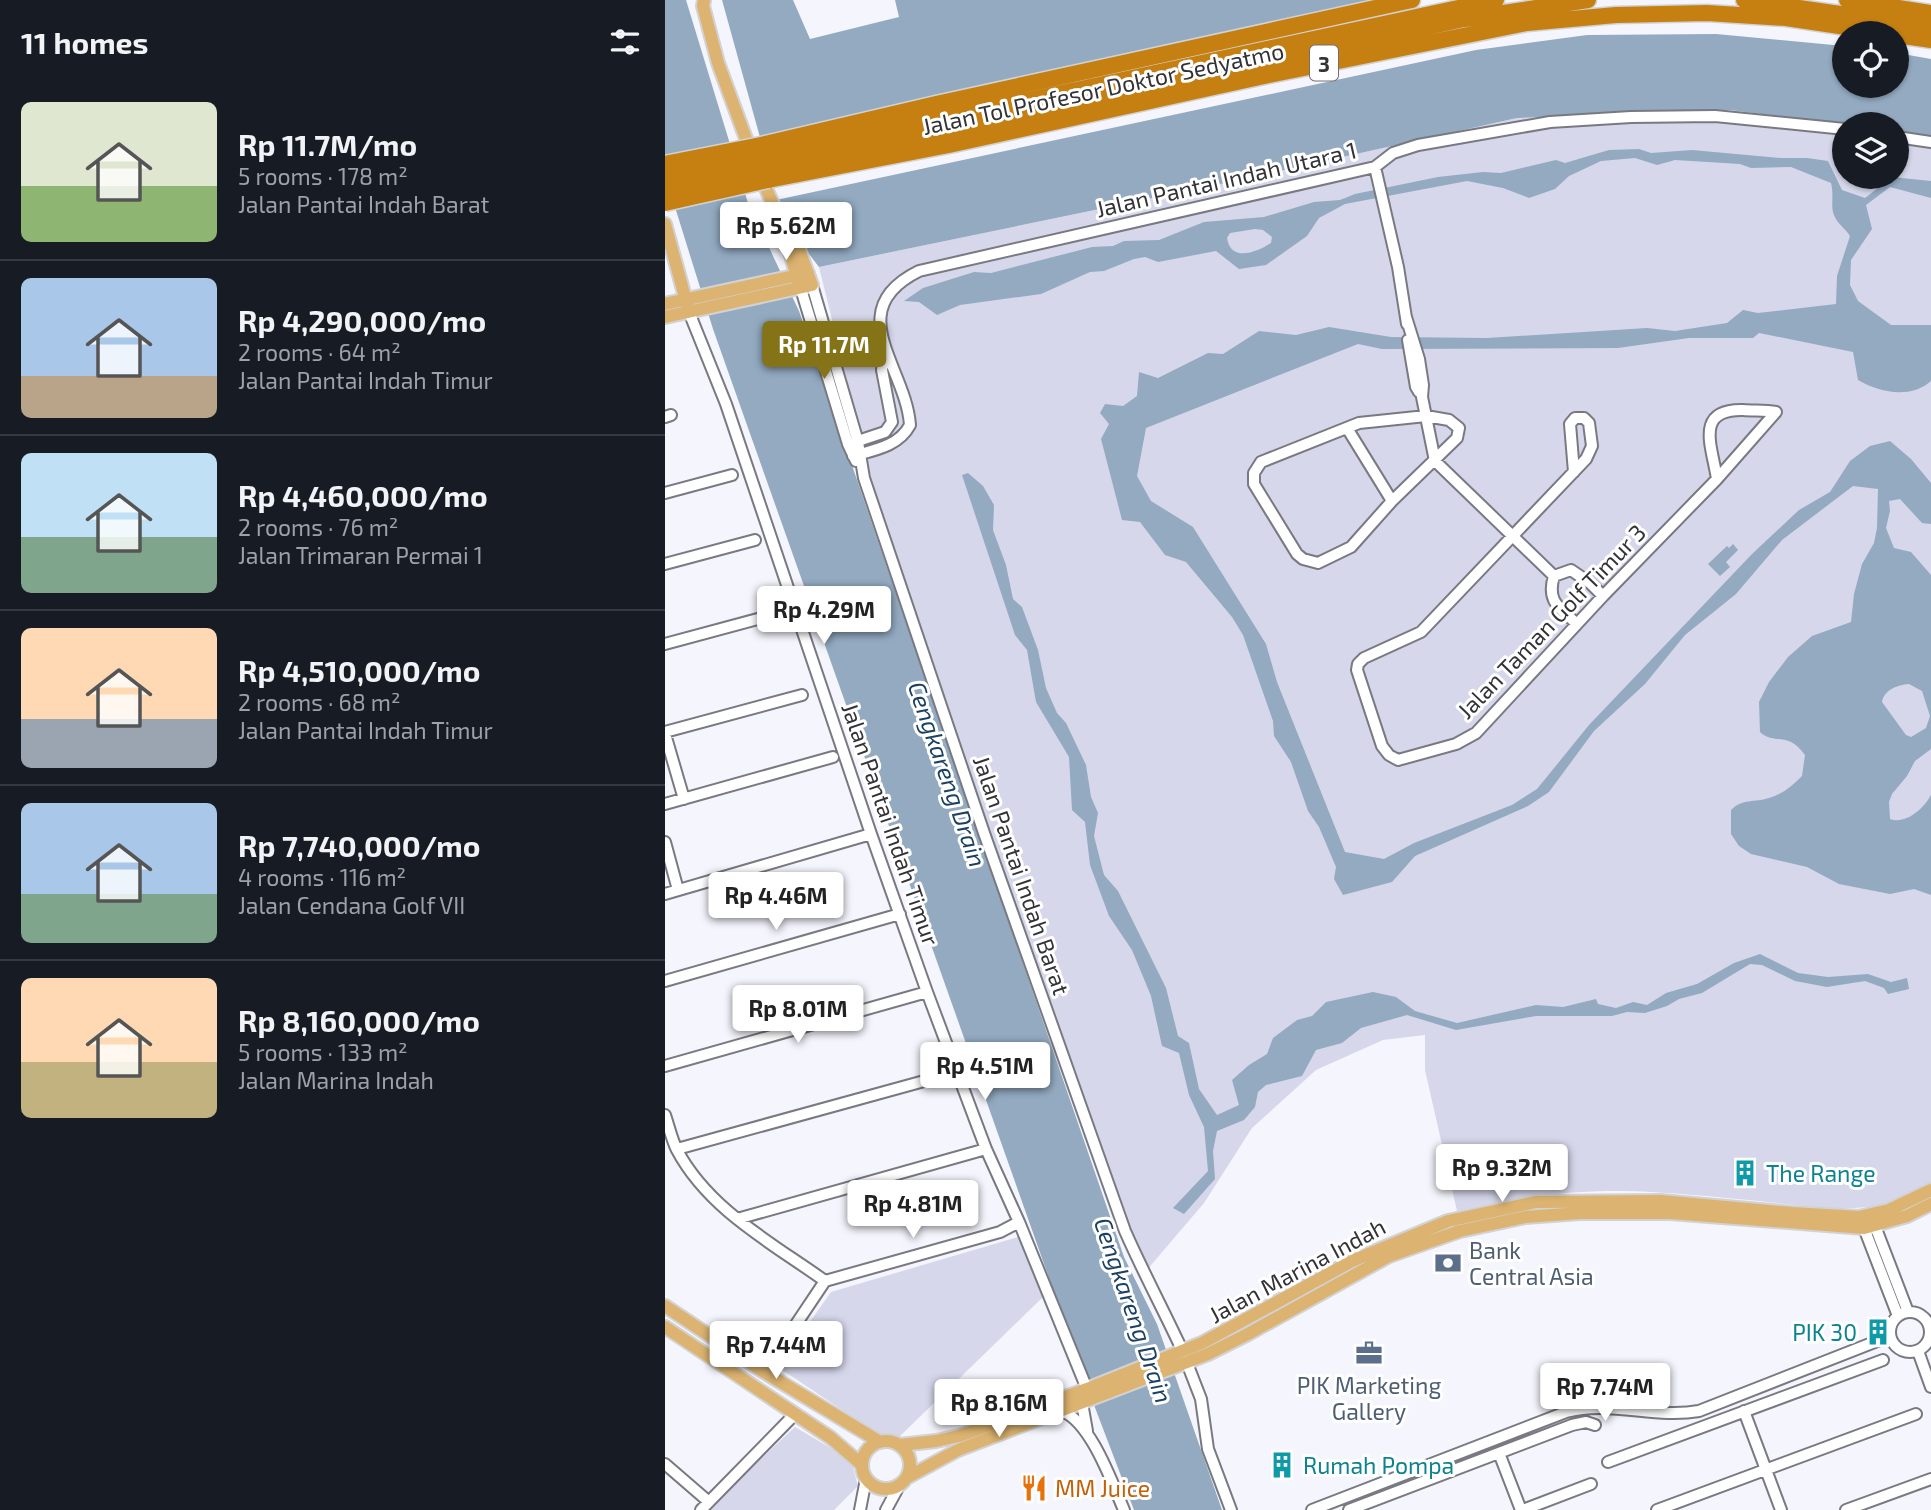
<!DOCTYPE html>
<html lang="en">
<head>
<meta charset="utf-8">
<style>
  body { margin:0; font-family:"Exo 2",sans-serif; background:#242831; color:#f1f3f6; height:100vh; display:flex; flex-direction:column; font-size:26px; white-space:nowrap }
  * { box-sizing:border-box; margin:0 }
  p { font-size:23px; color:#9ea1a6 }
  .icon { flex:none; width:38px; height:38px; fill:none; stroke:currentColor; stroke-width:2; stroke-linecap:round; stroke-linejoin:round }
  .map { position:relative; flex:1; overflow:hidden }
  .drawer { display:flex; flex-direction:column; background:#171b24; width:665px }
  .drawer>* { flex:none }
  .fabs { position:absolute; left:1167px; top:21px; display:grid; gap:14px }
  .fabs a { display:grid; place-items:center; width:77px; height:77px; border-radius:50%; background:#171b24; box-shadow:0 2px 5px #0004; font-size:35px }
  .price { position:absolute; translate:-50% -60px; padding:0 16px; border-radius:7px; background:#fff; color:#222; font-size:23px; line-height:46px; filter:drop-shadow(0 2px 4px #0008) }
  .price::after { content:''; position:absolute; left:50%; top:42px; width:21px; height:16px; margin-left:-10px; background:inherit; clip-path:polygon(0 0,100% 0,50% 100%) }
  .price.on { background:#857417; color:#fff }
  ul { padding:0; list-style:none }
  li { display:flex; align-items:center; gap:21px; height:175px; padding:0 21px }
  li+li { border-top:2px solid #363941 }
  li span { display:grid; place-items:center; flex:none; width:196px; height:140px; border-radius:10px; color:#555 }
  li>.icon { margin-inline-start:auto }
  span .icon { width:84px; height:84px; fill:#fffc; stroke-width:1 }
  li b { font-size:30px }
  h2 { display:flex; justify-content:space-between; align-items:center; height:84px; padding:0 21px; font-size:30px }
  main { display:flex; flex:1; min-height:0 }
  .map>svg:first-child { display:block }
  .green { fill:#d6d7eb }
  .water { fill:#93aac1; fill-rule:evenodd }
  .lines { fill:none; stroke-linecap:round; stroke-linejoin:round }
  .minor-casing { stroke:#797982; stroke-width:14 }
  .major-casing { stroke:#d2d2d3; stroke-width:16 }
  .highway-casing { stroke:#d2d2d3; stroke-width:19 }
  .minor { stroke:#fff; stroke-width:10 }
  .major { stroke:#dcb370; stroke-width:12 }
  .highway { stroke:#c58011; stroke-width:16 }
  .highway-bridge-casing { stroke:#d2d2d3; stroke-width:19; stroke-linecap:butt }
  .highway-bridge { stroke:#c58011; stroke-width:16 }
  .labels { text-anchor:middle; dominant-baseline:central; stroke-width:6; stroke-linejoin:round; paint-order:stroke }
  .shield { fill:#fff; stroke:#707073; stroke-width:2 }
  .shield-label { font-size:21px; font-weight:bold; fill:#333337 }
  .street-label { font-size:23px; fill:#333337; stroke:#fff }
  .culture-label { font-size:23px; fill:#0d838f; stroke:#fff; text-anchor:start }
  .service-label { font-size:23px; fill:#4e5e75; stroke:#fff; text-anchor:start }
  .food-label { font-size:23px; fill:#c56008; stroke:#fff; text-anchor:start }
  .water-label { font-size:24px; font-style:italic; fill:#1b4062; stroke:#fff }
</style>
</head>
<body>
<main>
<section class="drawer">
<h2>11 homes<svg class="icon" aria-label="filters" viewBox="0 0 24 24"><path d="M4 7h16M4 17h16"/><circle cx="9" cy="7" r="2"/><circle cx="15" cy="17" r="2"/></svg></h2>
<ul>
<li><span style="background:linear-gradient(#dfe7d0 60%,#8fb573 0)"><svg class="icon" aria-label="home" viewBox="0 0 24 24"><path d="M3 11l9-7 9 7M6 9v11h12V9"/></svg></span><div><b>Rp 11.7M/mo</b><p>5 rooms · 178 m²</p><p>Jalan Pantai Indah Barat</p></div></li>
<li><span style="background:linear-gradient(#a9c7e8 70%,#b9a48a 0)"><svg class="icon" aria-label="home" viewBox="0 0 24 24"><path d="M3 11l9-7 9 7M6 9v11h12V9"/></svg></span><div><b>Rp 4,290,000/mo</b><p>2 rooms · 64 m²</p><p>Jalan Pantai Indah Timur</p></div></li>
<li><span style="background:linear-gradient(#bfe0f5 60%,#7fa58c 0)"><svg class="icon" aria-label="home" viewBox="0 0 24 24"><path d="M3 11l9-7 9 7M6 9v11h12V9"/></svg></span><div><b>Rp 4,460,000/mo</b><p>2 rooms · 76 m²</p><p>Jalan Trimaran Permai 1</p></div></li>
<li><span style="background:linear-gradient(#ffd9b3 65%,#9aa5b1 0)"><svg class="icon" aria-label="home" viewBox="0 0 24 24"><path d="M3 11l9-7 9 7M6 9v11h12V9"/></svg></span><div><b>Rp 4,510,000/mo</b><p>2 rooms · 68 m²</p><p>Jalan Pantai Indah Timur</p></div></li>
<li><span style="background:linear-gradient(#a9c7e8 65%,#7fa58c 0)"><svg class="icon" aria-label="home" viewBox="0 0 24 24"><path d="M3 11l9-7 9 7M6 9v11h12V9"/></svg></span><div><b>Rp 7,740,000/mo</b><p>4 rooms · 116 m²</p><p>Jalan Cendana Golf VII</p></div></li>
<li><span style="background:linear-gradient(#ffd9b3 60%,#c2b280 0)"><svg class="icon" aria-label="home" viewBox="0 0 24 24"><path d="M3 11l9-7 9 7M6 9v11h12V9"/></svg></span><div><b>Rp 8,160,000/mo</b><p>5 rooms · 133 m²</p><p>Jalan Marina Indah</p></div></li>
</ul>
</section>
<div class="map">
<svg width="1266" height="1510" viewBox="0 0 1266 1510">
  <rect width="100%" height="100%" fill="#f5f5fd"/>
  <path class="green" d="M 1065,110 L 1179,125 L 1180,177 L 1232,177 L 1232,132 L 1266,137 L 1266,1186 C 1215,1219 1151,1207 1094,1201 C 1050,1197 1006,1192 961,1191 C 903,1190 848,1198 792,1211 L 760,1070 L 760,1035 L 718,1040 L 651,1070 L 587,1128 L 539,1203 L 481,1271 L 452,1196 L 216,517 L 154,267 L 575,180 L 852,118 Z
    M 353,1237 L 378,1297 L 233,1438 L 213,1434 L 113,1367 L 166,1292 Z
    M 130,1427 L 186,1460 L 193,1486 L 169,1510 L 41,1510 Z"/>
  <path class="water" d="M 0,0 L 21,0 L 83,203 L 134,311 L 459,1257 L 492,1324 L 557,1510 L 469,1510 L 429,1405 L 48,329 L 0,175 Z
    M 57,0 L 128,0 L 145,39 L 234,17 L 230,0 L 735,0 L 96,141 Z
    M 1051,34 L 1179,46 L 1180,86 L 1232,86 L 1232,53 L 1266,59 L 1266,137 L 1232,132 L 1232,124 L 1179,125 L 1065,110 L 852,118 L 575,180 L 154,267 L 130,236 L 111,200 L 811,50 L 922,35 Z
    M 974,149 L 986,153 L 1027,150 L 1116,158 L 1142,158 L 1163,161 L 1177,190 L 1200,198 L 1227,177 L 1266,181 L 1266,198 L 1225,187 L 1201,205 L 1207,229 L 1186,260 L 1185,285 L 1193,301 L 1226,325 L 1266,325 L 1266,381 C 1246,399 1215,393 1193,380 L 1188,352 L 1094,333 L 1088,338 L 1024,338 L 953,348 L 717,349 L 693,344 L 481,428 L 472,476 L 486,501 L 528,527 L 601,644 L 612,682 L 680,852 L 719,859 L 749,843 L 847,805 L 872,789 L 924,725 L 1087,554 L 1134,510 L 1165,492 L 1185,461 L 1205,446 L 1225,441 L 1246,459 L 1266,483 L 1266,524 L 1257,523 L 1235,499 L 1224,501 L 1225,511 L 1221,528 L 1229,548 L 1246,552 L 1266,575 L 1266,749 L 1250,761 L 1242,776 L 1227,794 L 1224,802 L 1225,819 C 1241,825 1259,808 1266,795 L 1266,895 L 1249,889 L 1225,894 L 1174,884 L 1142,867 L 1086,854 L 1074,846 L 1066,834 L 1066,810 C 1078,798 1089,803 1104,798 C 1118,794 1127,786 1137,776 L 1140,755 C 1122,730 1110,746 1095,732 L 1094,702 L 1104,682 L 1123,657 L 1147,636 L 1186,622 L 1189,594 L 1197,564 L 1209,543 L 1212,528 L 1213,489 L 1188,486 L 1117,540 L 1071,594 L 1020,635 L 980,684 L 929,731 L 884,792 L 863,806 L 750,856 L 727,882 L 678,895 L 669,879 L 671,867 L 654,827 L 643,811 L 626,762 L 609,736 L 608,721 L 578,635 L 567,617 L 521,562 L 500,555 L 475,522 L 457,520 L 436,439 L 444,424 L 435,413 L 440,404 L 458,406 L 472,396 L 474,372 L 493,378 L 543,353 L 558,354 L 594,331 L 631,335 L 664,327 L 726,337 L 822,338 L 982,328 L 1010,331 L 1062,323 L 1078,310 L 1093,313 L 1171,304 L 1172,276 L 1185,236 C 1180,228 1170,222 1168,212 C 1166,201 1169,195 1166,183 L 1126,167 L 1086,168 L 1075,164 L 1010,160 L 992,165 L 970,158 L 936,161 L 904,176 L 890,189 L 864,198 L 838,188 L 802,181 L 680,204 L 654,218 L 642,236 L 601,265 L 574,269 L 551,251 L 493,262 L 480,257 L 469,259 L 439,271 L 425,272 L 376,294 L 295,305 L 272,315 L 254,302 L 239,301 L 258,288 L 309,272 L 326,273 L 427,247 L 448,246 L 459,241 L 494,240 L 539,222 L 599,217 L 649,202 L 675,200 L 690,194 L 773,177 L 818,172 L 836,173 L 891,160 L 900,163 L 944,150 ZM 590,229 L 598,230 L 607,237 L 606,243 C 592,252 566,263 562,238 L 565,233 ZM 1244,684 L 1257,691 L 1265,716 L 1261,728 L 1246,737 L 1241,735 L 1217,702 C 1219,690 1232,685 1244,684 Z
    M 303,473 L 318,486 L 329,505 L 328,530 L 341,565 L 348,599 L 357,607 L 373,650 L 381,688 L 392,713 L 401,723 L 421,765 L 426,797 L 433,813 L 429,836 L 439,875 L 453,891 L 501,988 L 513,1036 L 524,1043 L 534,1089 L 552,1115 L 574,1105 L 567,1080 L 584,1065 L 602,1054 L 608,1038 L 632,1020 L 647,1016 L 661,1002 L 708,992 L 731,997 L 750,1011 L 792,1023 L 871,1005 L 898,1007 L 931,999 L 933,1004 L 951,1008 L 968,1002 L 982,1005 L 1001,993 L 1032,984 L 1069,963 L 1095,954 L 1133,973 L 1163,977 L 1203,974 L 1226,982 L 1242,978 L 1244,989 L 1223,994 L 1219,988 L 1200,981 L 1162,987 L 1130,981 L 1097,965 L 1085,964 L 1037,993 L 1014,999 L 1002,1006 L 980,1013 L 962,1012 L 947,1016 L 871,1016 L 791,1030 L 742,1015 L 696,1028 L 677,1043 L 651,1050 L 637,1076 L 601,1085 L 593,1092 L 590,1107 L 579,1120 L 552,1131 L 548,1151 L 550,1179 L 519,1214 L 508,1208 L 543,1171 L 539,1127 L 524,1095 L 514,1053 L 497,1046 L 486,996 L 467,950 L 444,916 L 425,865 L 420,822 L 407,810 L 404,757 L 371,702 L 362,650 L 350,635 L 297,475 Z
    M 1068,544 L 1073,550 L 1061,562 L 1065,567 L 1055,576 L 1043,564 L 1062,546 L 1064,548 Z"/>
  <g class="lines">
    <g class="minor-casing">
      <path id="minor" d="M 1232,137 L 1266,142
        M 710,167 L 733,267 L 742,324
        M 147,285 L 193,442 L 199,478 L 319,833 L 460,1231 C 478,1272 499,1311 518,1352
        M 136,289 L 183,444 L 191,461
        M 24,312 L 61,404 L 206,834 L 262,992 L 321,1149 L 354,1222 L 422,1389
        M 741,317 L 754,359 L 758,385 L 757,397 L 770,461 L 889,576
        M 743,340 L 751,387 L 754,392
        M 761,416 L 784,420 L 794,428 L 792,438 L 727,501 L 686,547 L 653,563 L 638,559 L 632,554 L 589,484 L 589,473 L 596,462 L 694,423 Z
        M 0,417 L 6,415
        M 682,428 L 727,501
        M 187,443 L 220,432 L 227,422 L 217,370 L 220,351
        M 188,456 C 210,450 234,446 245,425 C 241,367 175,310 254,271 L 710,167 L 728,153 L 753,145 L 885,122 L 966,117 L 1050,116 L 1180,129
        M 909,472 L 905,424 L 910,418 L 919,418 L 924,423 L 927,446 L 921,459 L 756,632 L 699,658 L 693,664 L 692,670 L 717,746 L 724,755 L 733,760 L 791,744 L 811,733 L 938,596 L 1052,479 L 1111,412 C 1100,410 1089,411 1078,410 C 1029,409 1047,446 1052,479
        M 0,493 L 67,475
        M 0,564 L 90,540
        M 912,624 C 895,608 881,602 889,576 L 906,570 L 925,583 L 938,596
        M 0,644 L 130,609
        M 0,732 L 137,695
        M 0,734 L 19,799
        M 0,804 L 168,757
        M 0,842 L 13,890
        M 0,894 L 206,834
        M 0,981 L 235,914
        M 0,1066 L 262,992
        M 0,1115 C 4,1127 7,1140 12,1150 C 44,1210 107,1243 160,1281
        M 12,1149 L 292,1072
        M 72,1219 L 321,1149
        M 1204,1223 L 1210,1226 L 1243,1312
        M 1199,1228 L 1233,1316
        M1225 1332a20 20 0 1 1 40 0a20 20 0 1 1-40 0Z
        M 1253,1351 L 1266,1387
        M 522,1363 L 536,1399 L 543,1449 L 566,1510
        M 99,1372 L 160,1281 L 335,1232 L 354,1222
        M 417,1403 L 422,1431
        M 397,1411 C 426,1422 447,1483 459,1510
        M 1079,1411 L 1116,1510
        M 834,1453 L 856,1510
        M 943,1462 L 1218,1360
        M 0,1464 L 44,1502
        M 36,1510 L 130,1414
        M 195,1510 L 201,1479
        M 221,1510 L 234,1486
        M 647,1510 L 901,1412 C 945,1400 990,1419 1034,1411 L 1225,1336
        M 684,1510 L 907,1425 L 921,1422 L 930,1425
        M 858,1510 L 926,1484
        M 992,1510 L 1251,1414
        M 1181,1510 L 1266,1479"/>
    </g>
    <g class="major-casing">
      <path id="major" d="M 39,0 L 38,6 L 53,63 L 87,155
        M 0,224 L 23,308
        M 119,231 L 134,284
        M 0,304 L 143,273
        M 0,317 L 147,285 L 132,244 L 118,227 L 95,175
        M 0,1306 L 99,1372 L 215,1442
        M 0,1327 L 166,1438 L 197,1465
        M197 1465a24 24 0 1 1 48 0a24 24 0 1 1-48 0Z
        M 235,1445 L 271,1441 L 294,1436 L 422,1389 L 537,1343 L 687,1261 L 783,1221 L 871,1202 L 996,1201 L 1127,1213 L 1194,1217 L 1224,1210 L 1266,1190
        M 243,1477 L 293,1450 L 543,1354 L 583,1334 L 724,1256 L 795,1231 L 860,1217 L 915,1213 L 1005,1213 L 1199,1228 L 1242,1216 L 1266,1204"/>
    </g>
    <g class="highway-casing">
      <path id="highway" d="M 1079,0 L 1266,27
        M 1182,0 L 1266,13
        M 1232,35 L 1266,40
        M 96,145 L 271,104 L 747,0
        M 98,157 L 831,0
        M 101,170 L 799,19 L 923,0
        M 103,180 L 284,145 L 604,75 L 862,23 L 951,15 L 1042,13 L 1121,18 L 1221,33"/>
    </g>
    <use href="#minor" class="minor"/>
    <use href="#major" class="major"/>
    <use href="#highway" class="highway"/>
    <g class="highway-bridge-casing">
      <path id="highway-bridge" d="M 0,164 L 96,145
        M 0,178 L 98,157
        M 0,191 L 101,170
        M 0,203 L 103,180"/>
    </g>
    <use href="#highway-bridge" class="highway-bridge"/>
  </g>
  <defs>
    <g id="building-bare" transform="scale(2.1)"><path d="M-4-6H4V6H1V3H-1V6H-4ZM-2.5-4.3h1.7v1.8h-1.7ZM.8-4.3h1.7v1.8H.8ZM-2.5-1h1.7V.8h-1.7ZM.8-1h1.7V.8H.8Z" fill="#0f9aa8" stroke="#fff" stroke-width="2.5" paint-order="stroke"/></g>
    <g id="bank-bare" transform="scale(2.1)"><path d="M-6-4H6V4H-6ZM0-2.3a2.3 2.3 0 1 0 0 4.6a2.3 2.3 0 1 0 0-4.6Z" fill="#5c6f8a" stroke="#fff" stroke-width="2.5" paint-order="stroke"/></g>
    <g id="office-bare" transform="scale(2.1)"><path d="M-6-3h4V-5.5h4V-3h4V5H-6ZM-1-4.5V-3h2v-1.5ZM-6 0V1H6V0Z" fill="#5c6f8a" stroke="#fff" stroke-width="2.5" paint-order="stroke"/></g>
    <g id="restaurant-bare" transform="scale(2.1)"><path d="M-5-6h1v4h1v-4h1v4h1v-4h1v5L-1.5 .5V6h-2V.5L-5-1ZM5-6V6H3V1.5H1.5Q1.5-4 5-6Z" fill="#e8710a" stroke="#fff" stroke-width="2.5" paint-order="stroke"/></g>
  </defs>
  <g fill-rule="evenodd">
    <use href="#building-bare" x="1080" y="1173"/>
    <use href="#bank-bare" x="783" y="1263"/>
    <use href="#building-bare" x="1213" y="1332"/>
    <use href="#office-bare" x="704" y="1353"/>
    <use href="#building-bare" x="617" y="1465"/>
    <use href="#restaurant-bare" x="369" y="1488"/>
  </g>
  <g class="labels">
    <rect class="shield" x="645" y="45.5" width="28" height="35" rx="5"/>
    <g class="shield-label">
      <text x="659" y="63">3</text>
    </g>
    <g class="street-label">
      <text transform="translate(438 88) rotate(-12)">Jalan Tol Profesor Doktor Sedyatmo</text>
      <text transform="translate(561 179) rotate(-13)">Jalan Pantai Indah Utara 1</text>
      <text transform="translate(886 621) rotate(-46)">Jalan Taman Golf Timur 3</text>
      <text transform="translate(226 824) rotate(71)">Jalan Pantai Indah Timur</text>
      <text transform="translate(357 875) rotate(71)">Jalan Pantai Indah Barat</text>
      <text transform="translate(632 1270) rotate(-28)">Jalan Marina Indah</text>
    </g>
    <g class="culture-label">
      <text x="1101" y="1173">The Range</text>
      <text x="1192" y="1332" text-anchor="end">PIK 30</text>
      <text x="638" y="1465">Rumah Pompa</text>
    </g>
    <g class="service-label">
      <text x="804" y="1250">Bank<tspan x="804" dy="26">Central Asia</tspan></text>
      <text x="704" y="1385" text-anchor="middle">PIK Marketing<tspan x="704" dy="26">Gallery</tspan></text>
    </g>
    <g class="food-label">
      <text x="390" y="1488">MM Juice</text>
    </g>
    <g class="water-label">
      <text transform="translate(283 774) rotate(71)">Cengkareng Drain</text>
      <text transform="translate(469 1310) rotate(71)">Cengkareng Drain</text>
    </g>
  </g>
</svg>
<div class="fabs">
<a><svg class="icon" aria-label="locate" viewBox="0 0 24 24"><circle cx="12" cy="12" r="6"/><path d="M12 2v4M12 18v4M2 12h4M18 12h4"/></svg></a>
<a><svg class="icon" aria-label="layers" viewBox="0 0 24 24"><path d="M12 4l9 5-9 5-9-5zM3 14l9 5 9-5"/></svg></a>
</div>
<b class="price" style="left:121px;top:262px">Rp 5.62M</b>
<b class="price on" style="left:159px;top:381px">Rp 11.7M</b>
<b class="price" style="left:159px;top:646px">Rp 4.29M</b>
<b class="price" style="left:111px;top:932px">Rp 4.46M</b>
<b class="price" style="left:133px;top:1045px">Rp 8.01M</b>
<b class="price" style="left:320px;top:1102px">Rp 4.51M</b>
<b class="price" style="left:837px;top:1204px">Rp 9.32M</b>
<b class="price" style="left:248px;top:1240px">Rp 4.81M</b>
<b class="price" style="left:111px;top:1381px">Rp 7.44M</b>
<b class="price" style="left:940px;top:1423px">Rp 7.74M</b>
<b class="price" style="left:334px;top:1439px">Rp 8.16M</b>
</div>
</main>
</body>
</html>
